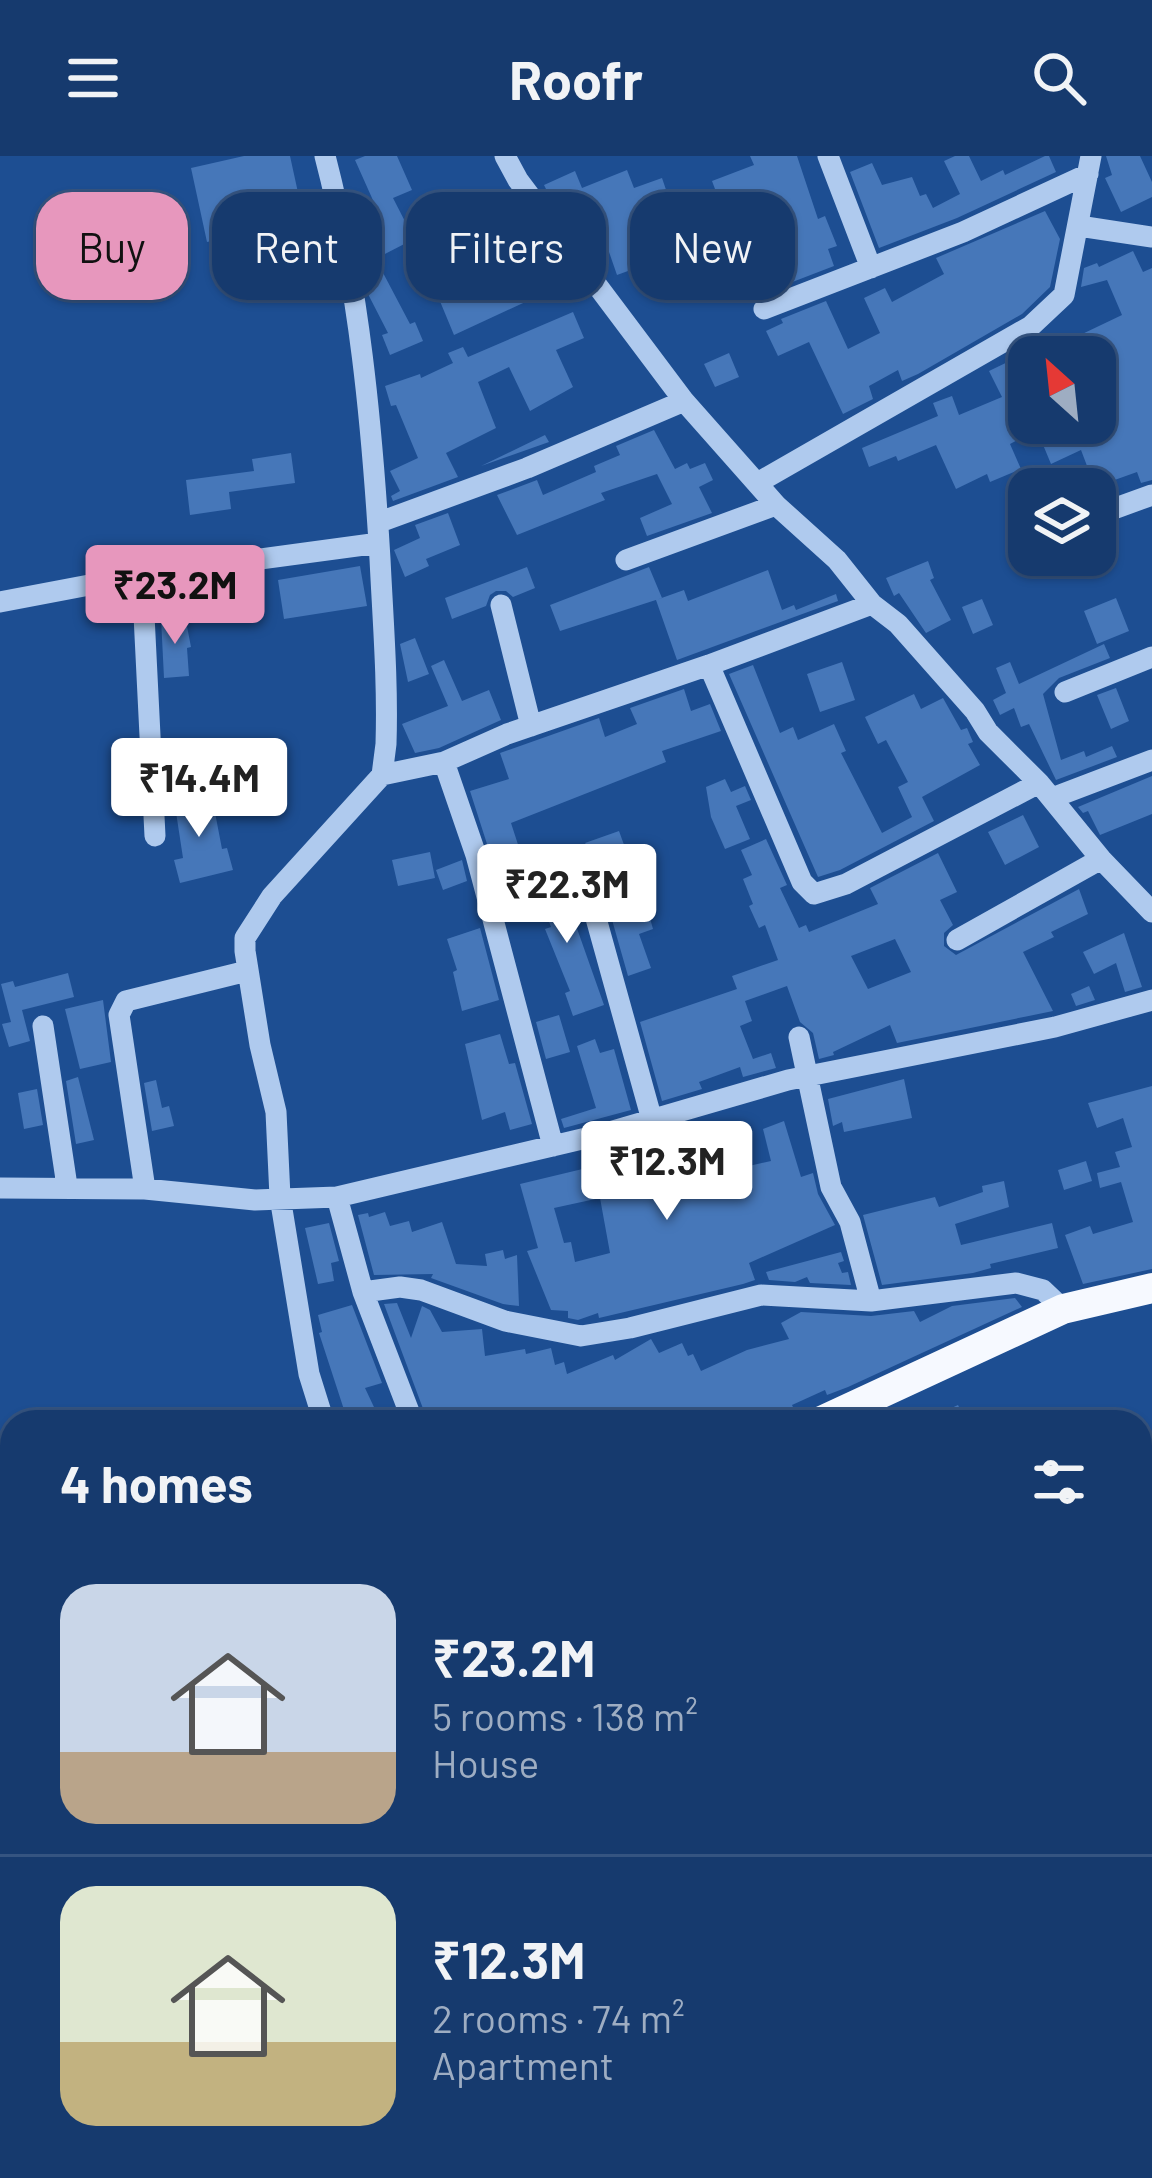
<!DOCTYPE html>
<html lang="en">
<head>
<meta charset="utf-8">
<style>
  body { margin:0; font-family:Barlow,sans-serif; background:#234576; color:#f1f3f6; height:100vh; display:flex; flex-direction:column; font-size:45px; white-space:nowrap }
  * { box-sizing:border-box; margin:0 }
  p { font-size:39px; color:#9eadc2 }
  .icon { flex:none; width:66px; height:66px; fill:none; stroke:currentColor; stroke-width:2; stroke-linecap:round; stroke-linejoin:round }
  .map { position:relative; flex:1; overflow:hidden }
  .sheet { position:absolute; left:0px; top:1254px; width:1152px; height:768px; display:flex; flex-direction:column; background:#163a6e; border-radius:36px 36px 0 0; box-shadow:0 3px 9px #0004,0 0 0 3px #355481 }
  .sheet>* { flex:none }
  .hud { position:absolute; left:36px; top:36px; width:1080px; height:108px; display:flex; gap:24px }
  .needle { width:78px; rotate:333deg }
  .fabs { position:absolute; left:1008px; top:180px; display:grid; gap:24px }
  .fabs a { display:grid; place-items:center; width:108px; height:108px; border-radius:24px; background:#163a6e; box-shadow:0 3px 9px #0004,0 0 0 3px #355481; font-size:60px }
  .price { position:absolute; translate:-50% -102px; padding:0 27px; border-radius:12px; background:#fff; color:#222; font-size:39px; line-height:78px; filter:drop-shadow(0 3px 6px #0008) }
  .price::after { content:''; position:absolute; left:50%; top:72px; width:36px; height:27px; margin-left:-18px; background:inherit; clip-path:polygon(0 0,100% 0,50% 100%) }
  .price.active { background:#e797bd; color:#111 }
  ul { padding:0; list-style:none }
  li { display:flex; align-items:center; gap:36px; height:300px; padding:0 60px }
  li+li { border-top:3px solid #355481 }
  li span { display:grid; place-items:center; flex:none; width:336px; height:240px; border-radius:36px; color:#555 }
  li>.icon { margin-inline-start:auto }
  span .icon { width:144px; height:144px; fill:#fffc; stroke-width:1 }
  li b { font-size:51px }
  h2 { display:flex; justify-content:space-between; align-items:center; height:144px; padding:0 60px; font-size:51px }
  .chip { padding:0 42px; border-radius:36px; background:#163a6e; box-shadow:0 3px 9px #0004,0 0 0 3px #355481; font-size:42px; line-height:108px }
  .chip.active { background:#e797bd; color:#111 }
  header { display:flex; justify-content:space-between; align-items:center; height:156px; padding:0 60px; background:#163a6e; font-size:54px; font-weight:700 }
  .map>svg:first-child { display:block }
  .water { fill:#3f6193; stroke:#a2c4f0; stroke-width:3 }
  .building { fill:#4677b9; fill-rule:evenodd }
  .lines { fill:none; stroke-linecap:round; stroke-linejoin:round }
  .path { stroke:#afcaee; stroke-width:3; stroke-dasharray:6 9; stroke-linecap:butt }
  .minor { stroke:#afcaee; stroke-width:21 }
  .major { stroke:#f6f9ff; stroke-width:30 }
</style>
</head>
<body>
<header><svg class="icon" aria-label="menu" viewBox="0 0 24 24"><path d="M4 6h16M4 12h16M4 18h16"/></svg>Roofr<svg class="icon" aria-label="search" viewBox="0 0 24 24"><circle cx="10" cy="10" r="6"/><path d="M15 15l6 6"/></svg></header>
<div class="map">
<svg width="1152" height="2022" viewBox="0 0 1152 2022">
  <rect width="100%" height="100%" fill="#1d4e92"/>
  <path class="water" d="M 0,1580 L 12,1580 L 12,2010 L 609,2010 L 604,2022 L 0,2022 Z"/>
  <path class="building" d="M 244,0 L 290,0 L 304,64 L 207,86 L 191,12 Z
    M 365,0 L 397,0 L 412,34 L 393,42 L 414,83 L 381,100 L 360,60 L 376,51 L 355,4 Z
    M 750,0 L 797,0 L 818,63 L 825,60 L 837,90 L 828,93 L 834,110 L 769,135 L 761,117 L 755,120 L 735,76 L 617,119 L 600,70 L 578,79 L 562,41 L 552,45 L 544,29 L 575,15 L 582,32 L 627,14 L 634,32 L 662,22 L 677,66 L 716,51 L 710,34 L 715,33 L 712,25 L 754,9 Z
    M 955,0 L 969,0 L 981,25 L 1003,14 L 1005,19 L 1045,0 L 1049,0 L 1056,16 L 957,62 L 879,92 L 850,16 L 872,7 L 882,29 L 912,21 L 920,40 L 926,38 L 933,52 L 960,38 L 944,5 Z
    M 1106,0 L 1140,0 L 1152,26 L 1152,41 L 1121,56 L 1105,22 L 1112,19 Z
    M 1045,55 L 1060,83 L 1050,131 L 1022,158 L 918,218 L 902,225 L 898,214 L 869,230 L 873,243 L 843,258 L 809,186 L 778,200 L 766,175 L 783,167 L 781,163 L 826,145 L 848,193 L 880,177 L 864,142 L 885,132 L 892,146 L 944,118 L 936,102 Z
    M 491,60 L 523,119 L 537,112 L 547,136 L 454,179 L 420,97 Z
    M 1133,95 L 1143,116 L 1152,112 L 1152,324 L 1141,327 L 1137,316 L 1095,331 L 1081,294 L 1051,308 L 1034,267 L 1095,267 L 1095,201 L 1034,201 L 1122,159 L 1107,124 L 1081,131 L 1084,112 L 1097,107 L 1099,111 Z
    M 381,113 L 410,168 L 415,166 L 423,185 L 390,199 L 382,179 L 388,177 L 369,140 L 366,121 Z
    M 573,156 L 584,182 L 556,194 L 573,231 L 530,255 L 509,211 L 478,226 L 496,272 L 446,297 L 458,321 L 393,345 L 391,340 L 400,335 L 390,315 L 418,302 L 396,249 L 391,250 L 385,230 L 420,218 L 421,222 L 453,207 L 448,197 L 463,191 L 468,201 Z
    M 729,197 L 739,221 L 715,231 L 704,208 Z
    M 1024,198 L 1029,207 L 1029,278 L 1010,288 L 1021,313 L 990,326 L 987,318 L 956,333 L 936,289 L 898,305 L 896,300 L 869,311 L 862,292 L 938,260 L 933,247 L 952,240 L 959,259 L 1002,241 L 989,215 Z
    M 654,274 L 675,313 L 687,307 L 690,313 L 705,307 L 713,324 L 699,331 L 712,357 L 647,380 L 640,362 L 672,348 L 657,318 L 601,337 L 605,344 L 517,379 L 497,339 L 537,324 L 543,339 L 596,316 L 594,310 L 620,299 L 616,290 Z
    M 545,279 L 549,286 L 481,310 Z
    M 291,297 L 295,327 L 229,336 L 231,353 L 190,359 L 186,324 L 254,315 L 252,303 Z
    M 448,357 L 460,389 L 426,403 L 429,410 L 405,421 L 394,394 L 420,382 L 415,369 Z
    M 928,405 L 934,422 L 930,424 L 951,464 L 926,477 L 899,437 L 894,440 L 886,422 Z
    M 360,410 L 367,450 L 284,463 L 278,424 Z
    M 527,411 L 535,432 L 513,441 L 506,435 L 496,435 L 490,439 L 486,450 L 452,463 L 445,442 Z
    M 649,411 L 662,442 L 560,475 L 550,449 Z
    M 768,414 L 782,454 L 794,449 L 796,454 L 836,438 L 838,445 L 677,504 L 656,444 L 684,434 L 688,445 Z
    M 1116,442 L 1129,475 L 1097,488 L 1084,455 Z
    M 982,443 L 993,469 L 973,478 L 962,451 Z
    M 185,460 L 191,491 L 187,492 L 189,520 L 164,522 L 161,462 Z
    M 415,482 L 429,518 L 408,526 L 400,488 Z
    M 1104,488 L 1110,502 L 1059,522 L 1043,538 L 1061,604 L 1084,595 L 1086,601 L 1112,590 L 1117,601 L 1056,624 L 1029,568 L 1021,571 L 1014,552 L 1000,559 L 993,544 L 1006,537 L 996,512 L 1010,506 L 1019,528 Z
    M 444,504 L 462,545 L 489,534 L 501,564 L 439,592 L 415,597 L 402,568 L 448,550 L 431,510 Z
    M 842,506 L 855,544 L 820,556 L 807,518 Z
    M 753,509 L 780,577 L 793,571 L 798,584 L 834,568 L 846,595 L 841,597 L 882,677 L 912,661 L 898,631 L 908,626 L 886,584 L 878,588 L 865,561 L 914,538 L 921,553 L 943,542 L 961,574 L 967,572 L 973,586 L 968,588 L 980,609 L 922,641 L 934,665 L 840,714 L 818,721 L 729,518 Z
    M 1116,532 L 1129,565 L 1111,573 L 1097,539 Z
    M 684,533 L 691,555 L 710,548 L 721,575 L 662,595 L 666,606 L 511,667 L 524,707 L 496,716 L 470,635 L 509,623 L 500,597 L 599,562 L 605,581 L 637,568 L 630,552 Z
    M 1152,620 L 1152,658 L 1100,679 L 1088,655 L 1083,657 L 1078,651 Z
    M 725,623 L 731,636 L 745,630 L 751,644 L 736,650 L 750,683 L 725,693 L 711,661 L 706,631 Z
    M 196,638 L 197,645 L 212,641 L 222,693 L 227,692 L 233,714 L 180,727 L 174,704 L 183,702 L 174,643 Z
    M 1023,659 L 1039,691 L 1005,709 L 988,676 Z
    M 619,675 L 627,697 L 613,702 L 628,744 L 643,738 L 653,773 L 639,778 L 651,812 L 628,820 L 593,697 L 585,687 Z
    M 766,683 L 787,729 L 780,732 L 799,772 L 806,769 L 809,776 L 878,748 L 870,732 L 938,697 L 957,736 L 940,744 L 953,769 L 944,777 L 944,790 L 956,799 L 1079,733 L 1088,758 L 1051,776 L 1054,781 L 1023,796 L 1053,855 L 897,887 L 890,869 L 833,896 L 834,899 L 819,903 L 813,877 L 800,866 L 787,830 L 745,845 L 752,865 L 740,870 L 753,903 L 771,897 L 776,912 L 743,921 L 740,911 L 699,926 L 702,933 L 662,945 L 640,866 L 737,833 L 732,820 L 778,804 L 765,769 L 759,772 L 749,750 L 753,748 L 743,723 L 752,719 L 741,694 ZM 895,783 L 911,816 L 868,833 L 851,800 Z
    M 430,696 L 435,722 L 398,730 L 392,704 Z
    M 462,704 L 467,725 L 443,734 L 436,714 Z
    M 547,708 L 564,749 L 568,747 L 604,849 L 573,860 L 565,837 L 570,835 L 545,773 L 551,771 L 530,715 Z
    M 480,772 L 499,844 L 462,855 L 453,816 L 457,814 L 447,783 Z
    M 1124,777 L 1142,831 L 1125,836 L 1116,807 L 1094,818 L 1083,796 Z
    M 68,817 L 74,841 L 22,854 L 30,885 L 9,891 L 2,868 L 11,866 L 1,828 L 13,825 L 15,831 Z
    M 1089,830 L 1095,844 L 1076,850 L 1071,838 Z
    M 103,844 L 111,906 L 80,913 L 65,853 Z
    M 559,859 L 570,896 L 546,903 L 536,866 Z
    M 500,878 L 509,908 L 515,907 L 532,968 L 510,974 L 505,956 L 482,964 L 465,888 Z
    M 595,883 L 600,897 L 614,893 L 631,954 L 564,972 L 561,963 L 596,952 L 577,890 Z
    M 78,921 L 94,984 L 76,988 L 66,925 Z
    M 904,923 L 912,962 L 844,976 L 842,966 L 833,970 L 828,943 Z
    M 156,924 L 162,952 L 169,950 L 174,970 L 152,975 L 144,927 Z
    M 1152,930 L 1152,1113 L 1083,1128 L 1065,1079 L 1090,1070 L 1093,1078 L 1133,1066 L 1121,1026 L 1100,1032 L 1097,1017 L 1120,1011 L 1115,996 L 1132,991 L 1123,962 L 1097,972 L 1088,947 Z
    M 37,933 L 43,969 L 24,973 L 18,937 Z
    M 784,965 L 801,1021 L 813,1017 L 818,1038 L 835,1069 L 749,1107 L 755,1124 L 743,1128 L 599,1162 L 598,1157 L 578,1164 L 568,1162 L 568,1155 L 551,1154 L 527,1095 L 538,1092 L 520,1028 L 595,1010 L 595,1005 L 610,1000 L 613,1008 L 703,975 L 704,980 L 729,973 L 740,1012 L 771,1005 L 763,973 ZM 600,1042 L 610,1097 L 575,1106 L 571,1086 L 564,1087 L 554,1052 Z
    M 1086,1005 L 1092,1025 L 1064,1034 L 1058,1014 Z
    M 1004,1025 L 1009,1051 L 955,1068 L 961,1089 L 1052,1067 L 1058,1092 L 990,1108 L 991,1112 L 973,1117 L 882,1129 L 863,1059 L 935,1041 L 939,1051 L 983,1036 L 982,1030 Z
    M 385,1056 L 390,1070 L 409,1065 L 412,1076 L 442,1066 L 456,1108 L 487,1110 L 485,1098 L 503,1094 L 505,1103 L 517,1099 L 519,1150 L 503,1148 L 431,1122 L 433,1118 L 374,1119 L 358,1059 L 368,1057 L 369,1061 Z
    M 329,1067 L 339,1105 L 331,1107 L 334,1125 L 318,1128 L 305,1072 Z
    M 841,1096 L 844,1105 L 838,1107 L 842,1117 L 848,1116 L 851,1129 L 810,1127 L 807,1121 L 795,1126 L 769,1124 L 766,1116 Z
    M 1015,1142 L 1022,1151 L 848,1231 L 827,1239 L 825,1234 L 792,1249 L 798,1262 L 789,1266 L 636,1266 L 632,1258 L 608,1266 L 428,1266 L 384,1148 L 397,1147 L 411,1182 L 422,1150 L 430,1154 L 442,1176 L 482,1173 L 485,1200 L 525,1193 L 526,1198 L 551,1192 L 555,1209 L 564,1206 L 567,1218 L 613,1199 L 615,1204 L 651,1183 L 659,1197 L 682,1187 L 688,1200 L 693,1198 L 701,1215 L 747,1194 L 789,1183 L 781,1167 L 801,1156 L 871,1160 L 914,1155 L 920,1166 L 952,1150 Z
    M 352,1149 L 382,1227 L 365,1232 L 381,1266 L 348,1266 L 319,1177 L 322,1176 L 318,1159 Z
    M 958,1249 L 966,1266 L 922,1266 Z"/>
  <g class="lines">
    <path class="path" d="M 679,2022 L 684,2010"/>
    <path class="minor" d="M 505,0 L 518,24 L 684,245 L 776,349 L 837,404 L 872,448 L 898,468 L 975,555 L 988,576 L 1039,627 L 1101,703 L 1152,756
      M 828,0 L 871,112
      M 1079,70 L 1152,81
      M 764,153 L 963,76 L 1088,18
      M 759,326 L 1031,170 L 1064,139 L 1091,0
      M 1116,352 L 1152,339
      M 380,366 L 527,312 L 684,245
      M 626,404 L 776,349
      M 142,419 L 155,680
      M 0,446 L 142,419 L 379,387
      M 501,449 L 531,570
      M 709,509 L 802,726 L 814,738 L 846,728 L 1039,627
      M 1065,536 L 1152,501
      M 444,606 L 476,699 L 553,990
      M 382,619 L 444,606 L 507,578 L 709,509 L 872,448
      M 1052,642 L 1152,604
      M 579,701 L 652,964
      M 957,784 L 1101,703
      M 43,870 L 67,1030
      M 799,881 L 831,1031 L 850,1066 L 871,1145
      M 0,1032 L 145,1033 L 255,1044 L 337,1041 L 599,979 L 788,924 L 1055,871 L 1152,844
      M 145,1033 L 119,859 L 126,845 L 247,815
      M 337,1041 L 363,1136 L 413,1266
      M 363,1136 L 400,1131 L 421,1134 L 505,1165 L 581,1180 L 630,1172 L 761,1139 L 871,1145 L 1016,1127 L 1043,1134 L 1063,1153
      M 324,1266 L 309,1218 L 280,1041 L 276,956 L 260,889 L 245,795 L 245,782 L 272,740 L 382,619 L 386,588 C 388,526 383,465 380,403 C 372,269 359,130 325,0
      M 1140,1793 L 1152,1794"/>
    <path class="major" d="M 819,1266 L 1063,1153 L 1152,1132
      M 0,1509 L 12,1507"/>
  </g>
</svg>
<div class="fabs">
<a><svg class="needle" viewBox="-14 -14 28 28"><path d="M0-13l5 13h-10z" fill="#e53935"/><path d="M0 13l5-13h-10z" fill="#9eadc2"/></svg></a>
<a><svg class="icon" aria-label="layers" viewBox="0 0 24 24"><path d="M12 4l9 5-9 5-9-5zM3 14l9 5 9-5"/></svg></a>
</div>
<b class="price active" style="left:175px;top:491px">₹23.2M</b>
<b class="price" style="left:199px;top:684px">₹14.4M</b>
<b class="price" style="left:567px;top:790px">₹22.3M</b>
<b class="price" style="left:667px;top:1067px">₹12.3M</b>
<div class="hud">
<a class="chip active">Buy</a>
<a class="chip">Rent</a>
<a class="chip">Filters</a>
<a class="chip">New</a>
</div>
<section class="sheet">
<h2>4 homes<svg class="icon" aria-label="filters" viewBox="0 0 24 24"><path d="M4 7h16M4 17h16"/><circle cx="9" cy="7" r="2"/><circle cx="15" cy="17" r="2"/></svg></h2>
<ul>
<li><span style="background:linear-gradient(#c9d6e8 70%,#b9a48a 0)"><svg class="icon" aria-label="home" viewBox="0 0 24 24"><path d="M3 11l9-7 9 7M6 9v11h12V9"/></svg></span><div><b>₹23.2M</b><p>5 rooms · 138 m²</p><p>House</p></div></li>
<li><span style="background:linear-gradient(#dfe7d0 65%,#c2b280 0)"><svg class="icon" aria-label="home" viewBox="0 0 24 24"><path d="M3 11l9-7 9 7M6 9v11h12V9"/></svg></span><div><b>₹12.3M</b><p>2 rooms · 74 m²</p><p>Apartment</p></div></li>
</ul>
</section>
</div>
</body>
</html>
